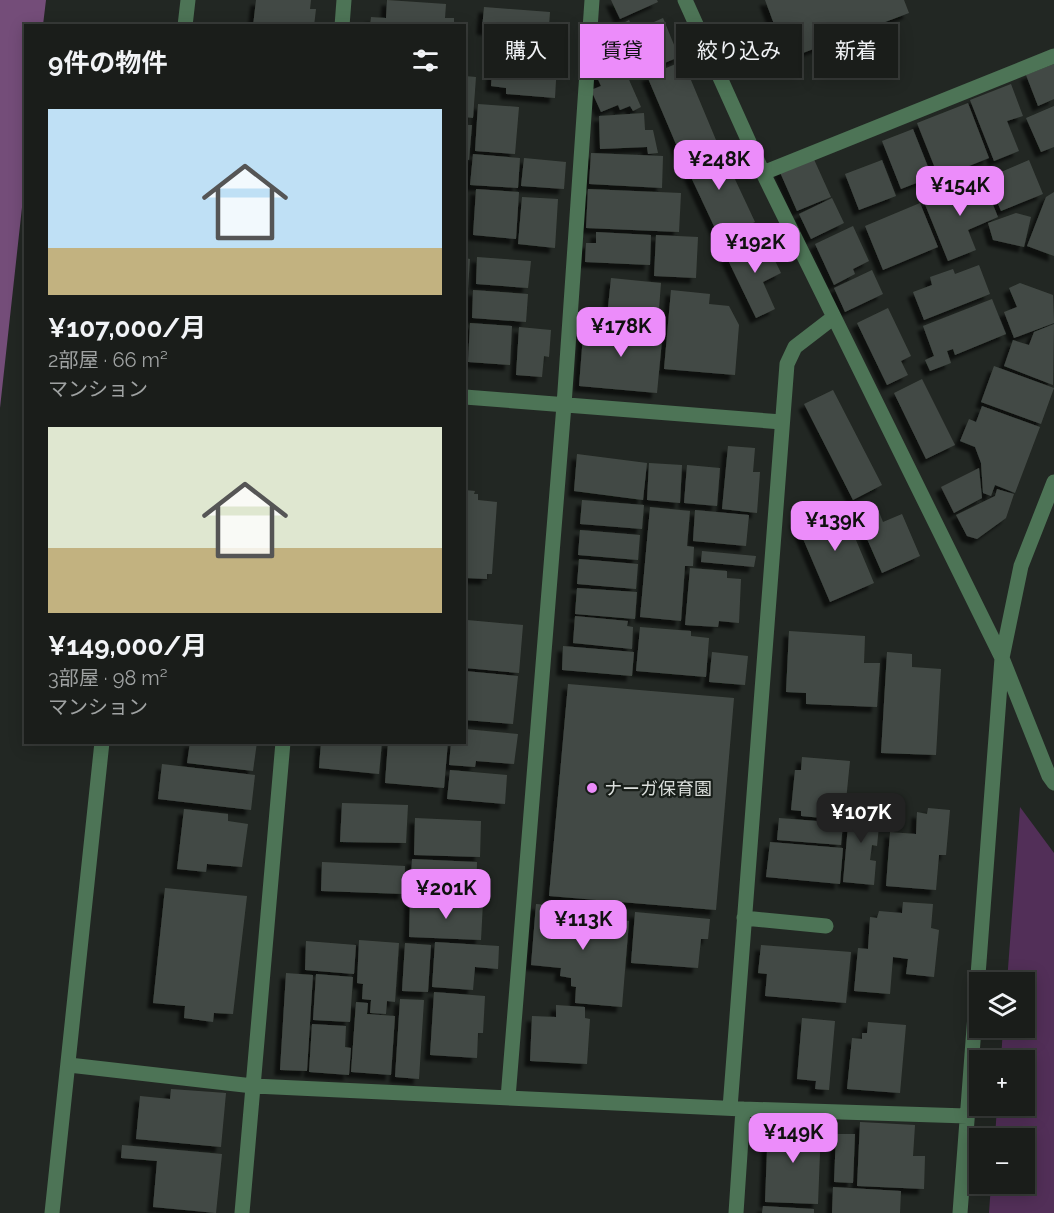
<!DOCTYPE html>
<html lang="ja">
<head>
<meta charset="utf-8">
<style>
  body { margin:0; font-family:Raleway,"Noto Sans JP",sans-serif; background:#232623; color:#f1f3f6; height:100vh; display:flex; flex-direction:column; font-size:22px; white-space:nowrap }
  * { box-sizing:border-box; margin:0 }
  p { font-size:20px; color:#9fa2a2 }
  .icon { flex:none; width:33px; height:33px; fill:none; stroke:currentColor; stroke-width:2; stroke-linecap:round; stroke-linejoin:round }
  .map { position:relative; flex:1; overflow:hidden }
  .drawer { position:absolute; left:24px; top:24px; width:442px; height:720px; display:flex; flex-direction:column; background:#1a1d1a; border-radius:0px; box-shadow:0 3px 15px #0003,0 0 0 2px #383b39 }
  .drawer>* { flex:none }
  .guide { position:absolute; left:484px; top:24px; width:478px; height:54px; display:flex; gap:12px }
  .controls { position:absolute; left:969px; top:972px; display:grid; gap:12px }
  .controls a { display:grid; place-items:center; width:66px; height:66px; border-radius:0px; background:#1a1d1a; box-shadow:0 3px 15px #0003,0 0 0 2px #383b39; font-size:30px }
  .price { position:absolute; translate:-50% -51px; padding:0 14px; border-radius:12px; background:#ec8cfa; color:#111; font-size:20px; line-height:39px; filter:drop-shadow(0 2px 3px #0008) }
  .price::after { content:''; position:absolute; left:50%; top:36px; width:18px; height:14px; margin-left:-9px; background:inherit; clip-path:polygon(0 0,100% 0,50% 100%) }
  .price.active { background:#222; color:#fff }
  ul { padding:0; list-style:none }
  li { display:grid; align-content:center; gap:12px; height:318px; padding:0 24px }
  li span { display:grid; place-items:center; height:186px; border-radius:0px; color:#555 }
  li>.icon { margin-inline-start:auto }
  span .icon { width:108px; height:108px; fill:#fffc; stroke-width:1 }
  li b { font-size:26px }
  h2 { display:flex; justify-content:space-between; align-items:center; height:72px; padding:0 24px; font-size:26px }
  .chip { padding:0 21px; border-radius:0px; background:#1a1d1a; box-shadow:0 3px 15px #0003,0 0 0 2px #383b39; font-size:21px; line-height:54px }
  .chip.active { background:#ec8cfa; color:#111 }
  .map>svg:first-child { display:block }
  .green { fill:#522f58 }
  .water { fill:#744d79 }
  .building { fill:#434a45; filter:url(#shadow) }
  .lines { fill:none; stroke-linecap:round; stroke-linejoin:round }
  .minor { stroke:#4d7456; stroke-width:15 }
  .poi-dot { fill:#ec8cfa; stroke:#181e19; stroke-width:2 }
  .labels { text-anchor:middle; dominant-baseline:central; stroke-width:4.5; stroke-linejoin:round; paint-order:stroke }
  .poi-label { font-size:18px; fill:#dadedb; stroke:#181e19; text-anchor:start }
</style>
</head>
<body>
<div class="map">
<svg width="1054" height="1213" viewBox="0 0 1054 1213">
  <defs>
    <filter id="shadow"><feDropShadow dx="-5.5" dy="5.5" stdDeviation="1.5" flood-color="#0009"/></filter>
  </defs>
  <rect width="100%" height="100%" fill="#222723"/>
  <path class="green" d="M 1020,807 L 1054,853 L 1054,1213 L 989,1213 L 991,1184 L 1024,1184 L 1024,1138 L 995,1138 L 997,1106 L 1024,1106 L 1024,1060 L 1001,1060 L 1003,1028 L 1024,1028 L 1024,982 L 1007,982 Z"/>
  <path class="water" d="M 0,0 L 46,0 L 43,25 L 26,26 L 25,180 L 0,408 Z"/>
  <path class="building" d="M 256,0 L 311,0 L 310,9 L 316,9 L 314,26 L 253,26 Z
    M 387,0 L 446,4 L 445,18 L 454,18 L 454,26 L 370,26 L 371,17 L 386,18 Z
    M 611,0 L 657,0 L 658,2 L 620,19 Z
    M 765,0 L 904,0 L 909,13 L 787,59 Z
    M 484,7 L 550,12 L 547,54 L 496,50 L 497,31 L 482,29 Z
    M 663,18 L 679,57 L 643,72 L 622,24 L 629,20 L 634,31 Z
    M 604,23 L 641,107 L 633,111 L 630,106 L 620,110 L 618,105 L 601,112 L 591,90 L 601,86 L 592,66 L 598,63 L 594,54 L 601,50 L 594,35 L 601,32 L 599,26 Z
    M 493,57 L 557,62 L 555,98 L 506,94 L 506,88 L 491,86 Z
    M 683,61 L 716,140 L 681,156 L 647,76 Z
    M 1054,64 L 1054,99 L 1038,106 L 1026,75 Z
    M 465,76 L 476,77 L 473,118 L 465,117 Z
    M 1011,84 L 1023,116 L 1007,121 L 1019,151 L 994,161 L 970,100 Z
    M 968,103 L 989,158 L 939,178 L 917,123 Z
    M 478,104 L 519,107 L 515,154 L 475,151 Z
    M 1054,106 L 1054,147 L 1041,152 L 1026,118 Z
    M 644,113 L 645,130 L 653,130 L 658,153 L 648,154 L 647,147 L 600,149 L 599,116 Z
    M 465,125 L 472,125 L 469,160 L 465,159 Z
    M 913,129 L 932,177 L 901,189 L 882,141 Z
    M 718,143 L 755,222 L 720,239 L 683,160 Z
    M 591,153 L 663,156 L 662,188 L 589,184 Z
    M 473,154 L 520,158 L 518,188 L 470,185 Z
    M 812,155 L 831,197 L 797,211 L 779,170 Z
    M 524,158 L 566,162 L 564,189 L 521,186 Z
    M 882,160 L 896,196 L 859,210 L 845,174 Z
    M 1029,160 L 1043,194 L 1001,211 L 987,178 Z
    M 982,178 L 998,217 L 968,230 L 976,250 L 948,261 L 924,202 Z
    M 476,189 L 519,192 L 516,239 L 473,235 Z
    M 588,189 L 681,193 L 679,232 L 586,228 Z
    M 1054,192 L 1054,256 L 1027,246 L 1046,197 Z
    M 522,197 L 558,199 L 555,248 L 518,244 Z
    M 832,198 L 844,223 L 811,239 L 799,214 Z
    M 920,203 L 938,247 L 883,270 L 865,226 Z
    M 1016,213 L 1031,217 L 1024,247 L 993,240 L 988,223 Z
    M 853,226 L 869,261 L 853,269 L 855,274 L 834,285 L 815,244 Z
    M 596,232 L 651,235 L 650,265 L 585,262 L 586,243 L 596,243 Z
    M 656,235 L 698,237 L 696,278 L 654,276 Z
    M 764,238 L 781,273 L 763,282 L 775,309 L 756,318 L 726,256 Z
    M 477,257 L 531,261 L 528,288 L 476,284 Z
    M 465,258 L 470,259 L 467,303 L 465,303 Z
    M 979,265 L 990,294 L 924,320 L 913,292 L 932,285 L 930,277 L 953,269 L 955,274 Z
    M 872,270 L 883,294 L 845,312 L 834,288 Z
    M 611,278 L 661,283 L 658,322 L 607,317 Z
    M 1020,283 L 1053,295 L 1054,323 L 1014,338 L 1004,312 L 1017,307 L 1009,288 Z
    M 473,290 L 528,294 L 526,322 L 472,318 Z
    M 671,290 L 710,294 L 709,304 L 729,306 L 739,325 L 735,375 L 664,369 Z
    M 992,299 L 1006,334 L 955,355 L 953,349 L 947,351 L 951,363 L 930,371 L 925,360 L 934,356 L 923,326 Z
    M 888,308 L 911,356 L 901,361 L 908,375 L 887,385 L 857,323 Z
    M 470,323 L 512,326 L 510,365 L 468,362 Z
    M 584,323 L 663,329 L 657,393 L 579,386 Z
    M 1054,324 L 1053,385 L 1004,366 L 1013,340 L 1029,345 L 1034,332 Z
    M 519,327 L 551,330 L 549,357 L 544,356 L 542,377 L 516,375 Z
    M 994,366 L 1054,388 L 1041,424 L 981,402 Z
    M 922,379 L 955,445 L 926,459 L 894,393 Z
    M 833,390 L 882,485 L 853,500 L 804,404 Z
    M 982,406 L 1040,427 L 1015,493 L 995,485 L 991,496 L 983,493 L 981,463 L 975,447 L 960,441 L 969,419 L 976,422 Z
    M 728,446 L 755,448 L 753,472 L 760,472 L 757,513 L 722,509 Z
    M 577,454 L 647,463 L 643,500 L 574,491 Z
    M 649,463 L 682,465 L 680,503 L 647,500 Z
    M 687,465 L 720,468 L 717,506 L 684,503 Z
    M 979,468 L 982,498 L 954,513 L 941,487 Z
    M 997,489 L 1014,494 L 1006,518 L 977,539 L 967,536 L 956,515 L 995,496 Z
    M 465,490 L 475,491 L 474,494 L 478,494 L 478,500 L 497,502 L 492,574 L 487,574 L 487,579 L 465,578 Z
    M 582,500 L 644,505 L 642,529 L 580,524 Z
    M 840,502 L 874,583 L 830,602 L 795,520 Z
    M 650,507 L 690,511 L 687,546 L 694,547 L 693,566 L 685,566 L 681,621 L 640,617 Z
    M 877,507 L 883,522 L 902,514 L 920,556 L 882,573 L 857,516 Z
    M 695,510 L 749,515 L 746,546 L 693,541 Z
    M 580,530 L 640,535 L 638,560 L 578,555 Z
    M 702,551 L 756,556 L 754,567 L 701,562 Z
    M 579,559 L 638,564 L 636,589 L 577,584 Z
    M 690,568 L 727,571 L 727,578 L 741,579 L 739,623 L 719,621 L 718,627 L 685,625 Z
    M 577,588 L 637,592 L 635,619 L 575,614 Z
    M 575,616 L 628,621 L 627,626 L 633,627 L 632,649 L 573,643 Z
    M 467,620 L 523,625 L 519,673 L 465,668 Z
    M 640,627 L 691,631 L 691,636 L 709,638 L 706,677 L 636,671 Z
    M 789,631 L 865,636 L 864,663 L 880,663 L 877,707 L 806,704 L 806,693 L 786,692 Z
    M 563,646 L 634,652 L 632,676 L 562,670 Z
    M 712,652 L 748,656 L 745,685 L 709,682 Z
    M 887,652 L 912,654 L 912,667 L 941,669 L 936,755 L 881,753 Z
    M 465,671 L 518,676 L 513,724 L 465,720 Z
    M 568,684 L 734,698 L 716,910 L 549,896 Z
    M 465,729 L 518,734 L 514,764 L 476,761 L 475,767 L 449,765 L 451,742 L 465,742 Z
    M 190,742 L 257,742 L 253,771 L 187,763 Z
    M 321,742 L 382,742 L 379,774 L 319,768 Z
    M 388,742 L 448,742 L 444,788 L 385,783 Z
    M 802,757 L 850,761 L 844,820 L 801,816 L 801,811 L 791,810 L 795,770 L 801,770 Z
    M 162,764 L 255,775 L 251,810 L 158,799 Z
    M 450,770 L 507,775 L 505,804 L 447,799 Z
    M 342,803 L 408,805 L 406,843 L 340,842 Z
    M 850,803 L 881,806 L 877,846 L 872,845 L 870,860 L 876,861 L 874,885 L 843,882 Z
    M 928,808 L 950,810 L 946,855 L 939,855 L 936,890 L 886,886 L 890,832 L 916,834 L 917,812 L 927,814 Z
    M 184,809 L 228,814 L 228,821 L 248,824 L 242,867 L 207,864 L 206,872 L 177,869 Z
    M 415,818 L 481,821 L 480,857 L 414,855 Z
    M 779,818 L 843,823 L 841,845 L 777,840 Z
    M 770,842 L 843,848 L 840,884 L 766,877 Z
    M 412,859 L 477,862 L 476,898 L 410,895 Z
    M 322,862 L 405,866 L 404,894 L 321,891 Z
    M 165,888 L 247,896 L 233,1014 L 214,1013 L 213,1022 L 184,1018 L 185,1006 L 153,1003 Z
    M 410,900 L 483,902 L 481,940 L 409,937 Z
    M 903,902 L 933,904 L 931,928 L 939,930 L 934,977 L 906,974 L 908,959 L 893,957 L 890,994 L 854,991 L 858,948 L 868,949 L 870,917 L 877,918 L 879,911 L 902,913 Z
    M 536,904 L 612,910 L 611,919 L 629,921 L 622,1007 L 575,1003 L 576,987 L 571,986 L 571,978 L 560,976 L 561,968 L 531,965 Z
    M 635,912 L 710,919 L 708,939 L 701,939 L 698,968 L 631,963 Z
    M 359,940 L 399,943 L 395,1002 L 387,1001 L 386,1014 L 370,1013 L 371,1000 L 362,999 L 363,984 L 357,983 Z
    M 306,941 L 356,945 L 354,974 L 305,970 Z
    M 435,942 L 499,946 L 498,969 L 475,967 L 473,990 L 432,987 Z
    M 405,943 L 431,945 L 428,992 L 402,991 Z
    M 761,945 L 851,952 L 846,1003 L 765,996 L 767,974 L 758,973 Z
    M 286,973 L 313,975 L 307,1071 L 280,1070 Z
    M 316,974 L 353,977 L 350,1022 L 313,1020 Z
    M 434,992 L 485,996 L 483,1033 L 478,1033 L 477,1058 L 430,1055 Z
    M 400,999 L 424,1000 L 419,1079 L 395,1077 Z
    M 356,1002 L 368,1003 L 367,1014 L 395,1016 L 391,1075 L 351,1072 Z
    M 556,1005 L 585,1007 L 585,1018 L 590,1019 L 587,1064 L 530,1061 L 532,1016 L 556,1017 Z
    M 802,1018 L 835,1021 L 829,1090 L 815,1089 L 816,1081 L 797,1079 Z
    M 868,1022 L 906,1025 L 900,1093 L 847,1089 L 852,1038 L 862,1039 L 862,1033 L 867,1033 Z
    M 312,1024 L 346,1026 L 345,1047 L 351,1048 L 349,1075 L 309,1072 Z
    M 171,1089 L 226,1093 L 221,1147 L 136,1139 L 140,1096 L 170,1099 Z
    M 860,1122 L 915,1125 L 913,1156 L 925,1156 L 924,1189 L 857,1186 Z
    M 768,1124 L 821,1126 L 818,1204 L 765,1202 Z
    M 836,1134 L 855,1134 L 853,1183 L 834,1182 Z
    M 122,1145 L 222,1154 L 216,1213 L 153,1207 L 157,1161 L 121,1158 Z
    M 833,1187 L 901,1191 L 900,1213 L 832,1213 Z
    M 763,1206 L 814,1209 L 814,1213 L 762,1213 Z"/>
  <g class="lines">
    <path class="minor" d="M 685,0 L 763,173 L 1002,658 L 1049,776 L 1054,783
      M 185,26 L 188,0
      M 342,26 L 344,0
      M 763,173 L 1054,56
      M 465,397 L 782,422
      M 744,918 L 826,926
      M 69,1065 L 253,1086 L 743,1109 L 967,1116
      M 508,1098 L 564,405 L 592,0
      M 730,1108 L 787,364 L 795,347 L 834,317
      M 52,1213 L 102,742
      M 242,1213 L 283,742
      M 736,1213 L 743,1109
      M 960,1213 L 1002,658 L 1021,566 L 1054,482"/>
  </g>
  <circle class="poi-dot" cx="592" cy="788" r="6"/>
  <g class="labels">
    <g class="poi-label">
      <text x="604" y="788">ナーガ保育園</text>
    </g>
  </g>
</svg>
<div class="controls">
<a><svg class="icon" aria-label="layers" viewBox="0 0 24 24"><path d="M12 4l9 5-9 5-9-5zM3 14l9 5 9-5"/></svg></a>
<a>+</a>
<a>−</a>
</div>
<b class="price" style="left:719px;top:191px">¥248K</b>
<b class="price" style="left:960px;top:217px">¥154K</b>
<b class="price" style="left:755px;top:274px">¥192K</b>
<b class="price" style="left:621px;top:358px">¥178K</b>
<b class="price" style="left:835px;top:552px">¥139K</b>
<b class="price active" style="left:861px;top:844px">¥107K</b>
<b class="price" style="left:446px;top:920px">¥201K</b>
<b class="price" style="left:583px;top:951px">¥113K</b>
<b class="price" style="left:793px;top:1164px">¥149K</b>
<div class="guide">
<a class="chip">購入</a>
<a class="chip active">賃貸</a>
<a class="chip">絞り込み</a>
<a class="chip">新着</a>
</div>
<section class="drawer">
<h2>9件の物件<svg class="icon" aria-label="filters" viewBox="0 0 24 24"><path d="M4 7h16M4 17h16"/><circle cx="9" cy="7" r="2"/><circle cx="15" cy="17" r="2"/></svg></h2>
<ul>
<li><span style="background:linear-gradient(#bfe0f5 75%,#c2b280 0)"><svg class="icon" aria-label="home" viewBox="0 0 24 24"><path d="M3 11l9-7 9 7M6 9v11h12V9"/></svg></span><div><b>¥107,000/月</b><p>2部屋 · 66 m²</p><p>マンション</p></div></li>
<li><span style="background:linear-gradient(#dfe7d0 65%,#c2b280 0)"><svg class="icon" aria-label="home" viewBox="0 0 24 24"><path d="M3 11l9-7 9 7M6 9v11h12V9"/></svg></span><div><b>¥149,000/月</b><p>3部屋 · 98 m²</p><p>マンション</p></div></li>
</ul>
</section>
</div>
</body>
</html>
